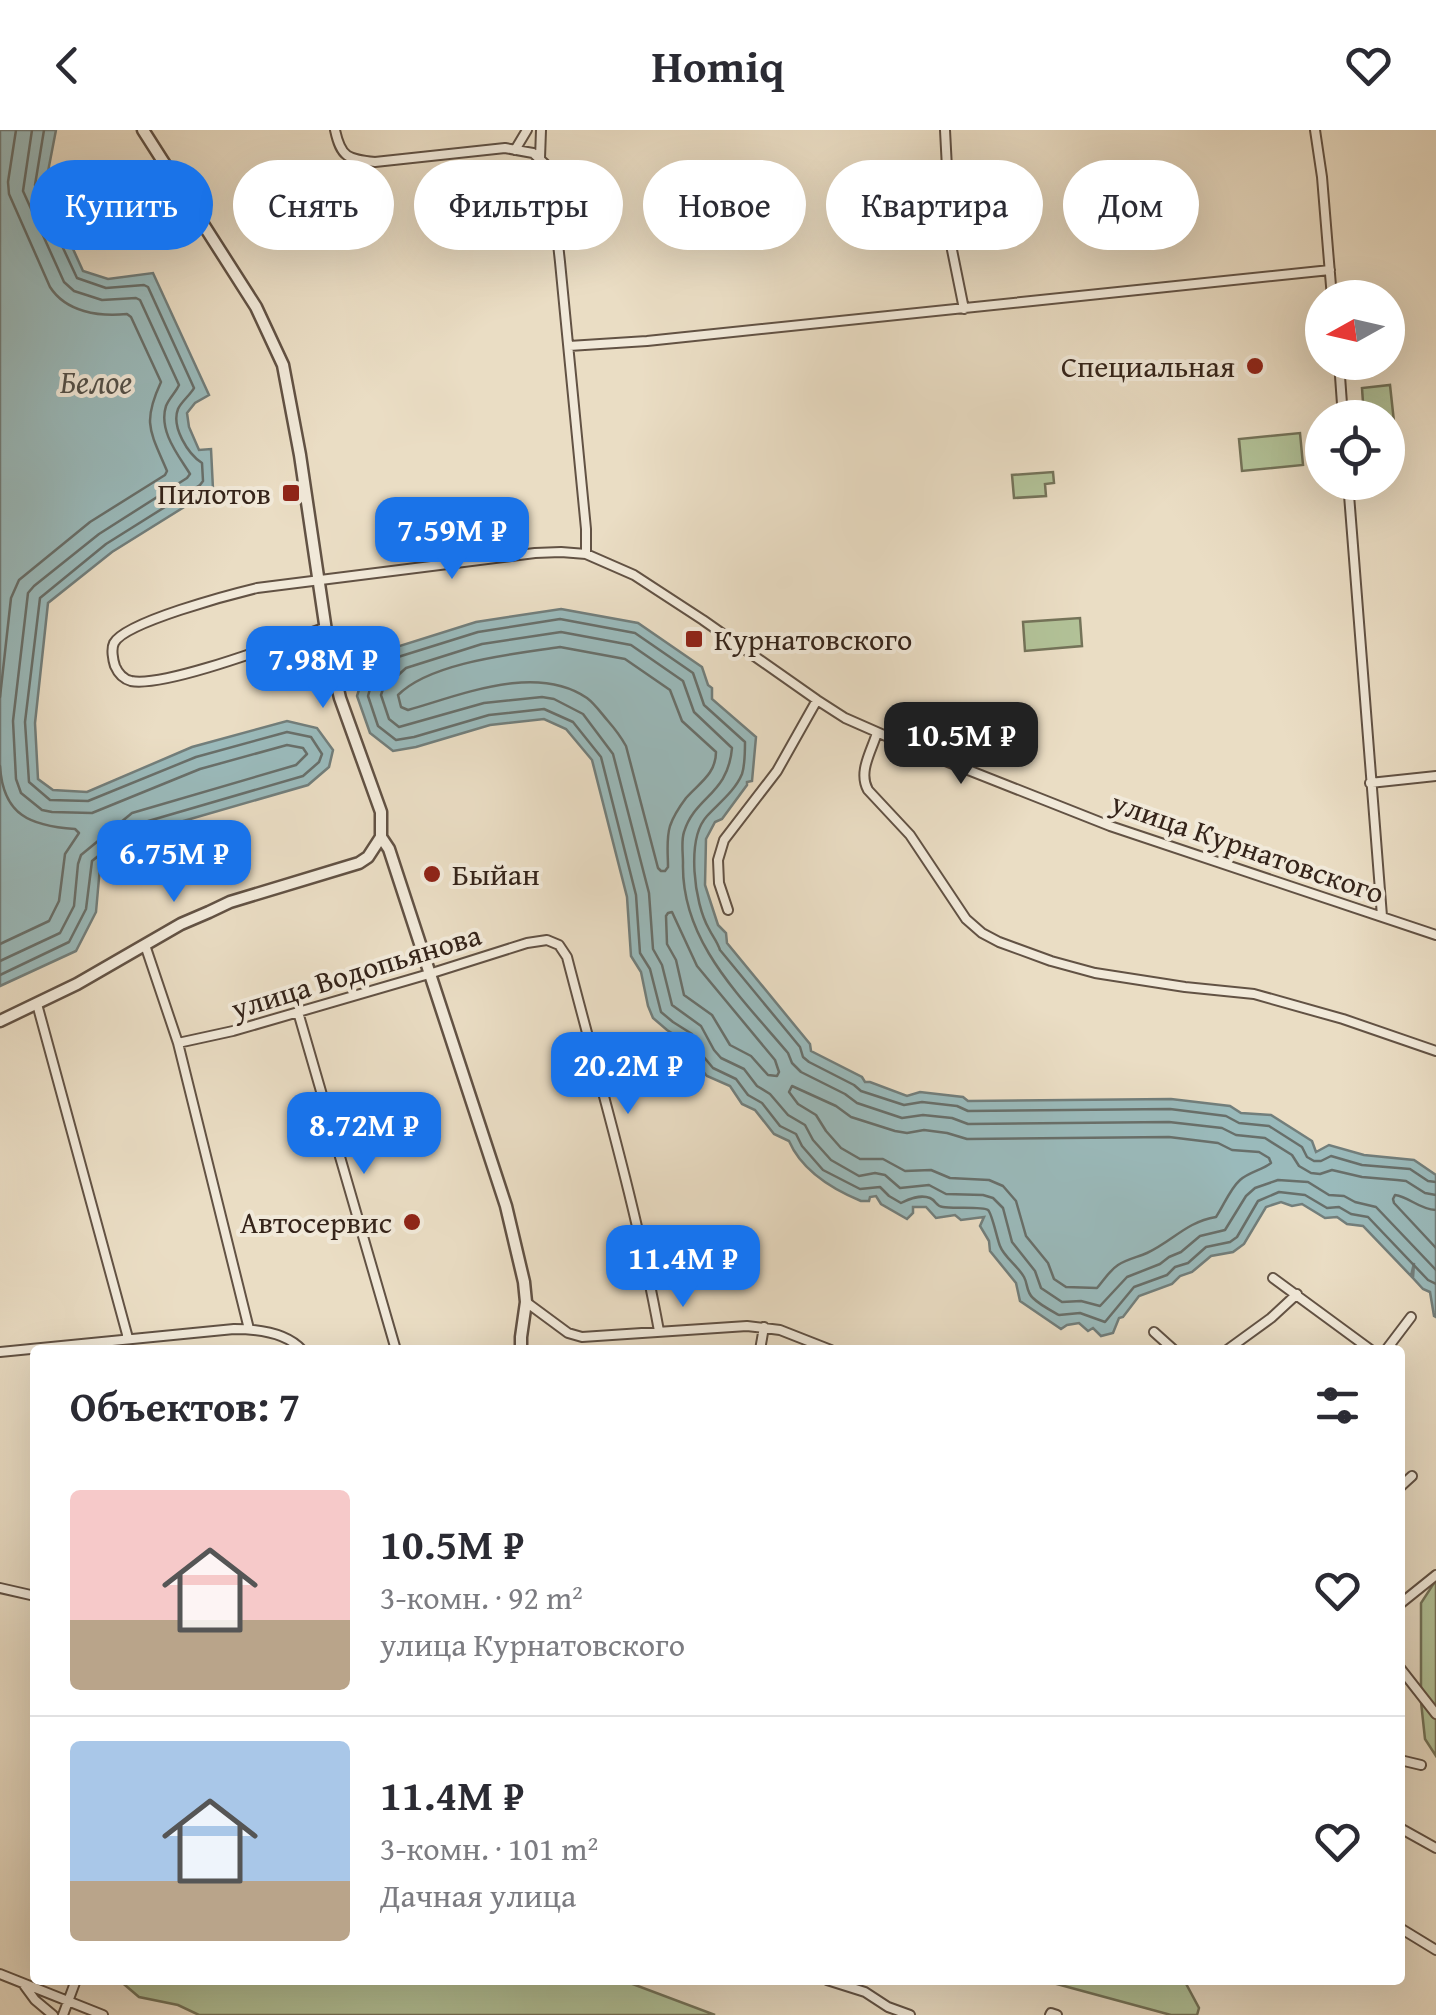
<!DOCTYPE html>
<html lang="ru">
<head>
<meta charset="utf-8">
<style>
  body { margin:0; font-family:"Gentium Book Plus",serif; background:#f7f7f7; color:#2b2b33; height:100vh; display:flex; flex-direction:column; font-size:38px; white-space:nowrap }
  * { box-sizing:border-box; margin:0 }
  p { font-size:32px; color:#7c7c81 }
  .icon { flex:none; width:55px; height:55px; fill:none; stroke:currentColor; stroke-width:2; stroke-linecap:round; stroke-linejoin:round }
  .map { position:relative; flex:1; overflow:hidden }
  .details { position:absolute; left:30px; top:1215px; width:1375px; height:640px; display:flex; flex-direction:column; background:#fff; border-radius:10px; box-shadow:0 10px 40px #0002 }
  .details>* { flex:none }
  .top-card { position:absolute; left:30px; top:30px; width:1378px; height:90px; display:flex; gap:20px }
  .needle { width:65px; rotate:262deg }
  .buttons { position:absolute; left:1305px; top:150px; display:grid; gap:20px }
  .buttons a { display:grid; place-items:center; width:100px; height:100px; border-radius:50%; background:#fff; box-shadow:0 10px 40px #0002; font-size:50px }
  .price { position:absolute; translate:-50% -85px; padding:0 22px; border-radius:20px; background:#1a73e8; color:#fff; font-size:32px; line-height:65px; filter:drop-shadow(0 2px 5px #0008) }
  .price::after { content:''; position:absolute; left:50%; top:60px; width:30px; height:22px; margin-left:-15px; background:inherit; clip-path:polygon(0 0,100% 0,50% 100%) }
  .price.current { background:#222; color:#fff }
  ul { padding:0; list-style:none }
  li { display:flex; align-items:center; gap:30px; height:250px; padding:0 40px }
  li+li { border-top:2px solid #e1e1e2 }
  li span { display:grid; place-items:center; flex:none; width:280px; height:200px; border-radius:10px; color:#555 }
  li>.icon { margin-inline-start:auto }
  span .icon { width:120px; height:120px; fill:#fffc; stroke-width:1 }
  li b { font-size:42px }
  h2 { display:flex; justify-content:space-between; align-items:center; height:120px; padding:0 40px; font-size:42px }
  .pill { padding:0 35px; border-radius:45px; background:#fff; box-shadow:0 10px 40px #0002; font-size:35px; line-height:90px }
  .pill.current { background:#1a73e8; color:#fff }
  header { display:flex; justify-content:space-between; align-items:center; height:130px; padding:0 40px; background:#fff; font-size:45px; font-weight:700 }
  .map>svg:first-child { display:block }
  .green { fill:#b2c298; stroke:#747359; stroke-width:2.5 }
  .water { fill:#9ababb; stroke:#727e7b; stroke-width:2.5 }
  .lines { fill:none; stroke-linecap:round; stroke-linejoin:round }
  .shore { stroke:#686f6a; stroke-width:2.5 }
  .minor-casing { stroke:#625244; stroke-width:12 }
  .tertiary-casing { stroke:#625244; stroke-width:15 }
  .minor { stroke:#f1e9d9; stroke-width:8 }
  .tertiary { stroke:#f1e9d9; stroke-width:10 }
  .poi-dot { fill:#8f2418; stroke:#f1e9d9; stroke-width:4 }
  .labels { text-anchor:middle; dominant-baseline:central; stroke-width:8; stroke-linejoin:round; paint-order:stroke }
  .poi-label { font-size:30px; fill:#35241a; stroke:#f1e9d9; text-anchor:end }
  .street-label { font-size:30px; fill:#35241a; stroke:#f1e9d9 }
  .water-label { font-size:32px; font-style:italic; fill:#53514a; stroke:#f1e9d9 }
</style>
</head>
<body>
<header><svg class="icon" aria-label="back" viewBox="0 0 24 24"><path d="M15 5l-7 7 7 7"/></svg>Homiq<svg class="icon" aria-label="heart" viewBox="0 0 24 24"><path d="M12 20l-8-8c-3-5 5-10 8-4 3-6 11-1 8 4z"/></svg></header>
<div class="map">
<svg width="1436" height="1885" viewBox="0 0 1436 1885">
  <rect width="100%" height="100%" fill="#eaddc4"/>
  <filter id="stains"><feTurbulence type="fractalNoise" baseFrequency=".002" numOctaves="4"/><feColorMatrix values="0 0 0 0 .2 0 0 0 0 .09 0 0 0 0 .02 0 0 0 .5 -.17"/></filter>
  <radialGradient id="worn" r=".72"><stop offset=".6" stop-color="#630" stop-opacity="0"/><stop offset="1" stop-color="#630" stop-opacity=".3"/></radialGradient>
  <path class="green" d="M 1390,255 L 1395,301 L 1388,302 L 1388,288 L 1364,287 L 1362,258 Z
    M 1300,303 L 1303,335 L 1242,341 L 1239,309 Z
    M 1053,342 L 1054,353 L 1045,354 L 1046,366 L 1014,368 L 1012,345 Z
    M 1080,488 L 1082,516 L 1025,521 L 1023,492 Z
    M 1436,1450 L 1436,1626 L 1425,1609 L 1421,1572 L 1421,1473 Z
    M 119,1850 L 622,1850 L 715,1885 L 199,1885 L 178,1875 L 139,1867 Z
    M 1042,1850 L 1184,1850 L 1199,1878 L 1197,1885 L 1171,1885 Z"/>
  <path class="water" d="M 0,0 L 56,0 L 45,57 L 83,141 L 108,149 L 153,143 L 209,265 L 195,273 L 187,283 L 189,297 L 199,320 L 211,319 L 213,359 L 112,422 L 48,473 L 35,593 L 38,649 L 53,660 L 87,662 L 192,617 L 287,591 L 317,598 L 333,620 L 329,637 L 308,655 L 142,703 L 100,737 L 96,782 L 76,821 L 0,856 Z
    M 561,479 L 638,493 L 702,537 L 708,555 L 712,558 L 712,569 L 756,607 L 752,651 L 747,652 L 747,655 L 722,689 L 715,692 L 706,709 L 705,755 L 718,795 L 726,803 L 727,813 L 810,914 L 811,921 L 862,947 L 865,952 L 870,952 L 907,966 L 920,962 L 963,967 L 968,971 L 1171,969 L 1230,976 L 1241,983 L 1271,985 L 1312,1011 L 1316,1022 L 1329,1015 L 1364,1025 L 1414,1030 L 1436,1045 L 1436,1187 L 1434,1186 L 1430,1162 L 1423,1159 L 1413,1148 L 1414,1133 L 1411,1146 L 1363,1096 L 1347,1094 L 1337,1087 L 1325,1088 L 1302,1074 L 1292,1076 L 1281,1072 L 1266,1077 L 1244,1114 L 1233,1122 L 1211,1126 L 1192,1142 L 1180,1146 L 1172,1154 L 1139,1166 L 1123,1187 L 1119,1188 L 1113,1203 L 1101,1206 L 1093,1198 L 1088,1201 L 1079,1193 L 1067,1195 L 1061,1199 L 1020,1171 L 1016,1153 L 990,1121 L 989,1111 L 980,1096 L 984,1087 L 961,1090 L 955,1085 L 936,1088 L 926,1077 L 913,1077 L 913,1083 L 907,1089 L 881,1074 L 876,1066 L 870,1067 L 869,1071 L 861,1071 C 832,1059 802,1041 789,1011 L 774,1004 L 755,980 L 742,974 L 730,956 L 707,946 L 695,932 L 686,912 L 667,900 L 653,888 L 648,876 L 641,842 L 631,826 L 627,767 L 592,630 L 566,599 L 544,589 L 490,595 L 416,617 L 393,621 L 370,603 L 357,566 L 363,547 L 393,518 L 476,492 Z"/>
  <g class="lines">
    <path class="shore" d="M 560,517 L 625,529 L 670,560 L 682,591 L 716,622 C 716,644 699,653 686,668 C 680,676 673,687 670,696 C 666,709 668,724 668,737 L 665,741 L 661,741 L 658,738 L 626,616 C 621,607 615,599 608,591 C 601,583 595,574 587,568 C 536,533 461,565 408,580 L 401,577 L 398,565 C 431,532 514,524 560,517 Z
      M 0,567 L 11,468 L 19,450 L 90,392 L 165,345 L 167,341 C 150,301 142,293 161,252 L 131,187 L 127,184 C 99,187 66,182 50,157 L 9,64 L 8,52 L 16,0
      M 0,636 C 3,685 30,696 75,699 L 79,703 L 65,724 L 59,771 L 49,791 L 0,814
      M 672,782 L 697,836 L 775,930 L 779,942 L 777,946 L 768,945 L 751,926 L 730,915 L 712,885 L 684,865 L 676,830 L 667,814 L 666,786 L 668,783 Z
      M 0,831 L 60,803 L 74,776 L 78,734 L 81,725 L 132,683 L 296,635 L 307,624 L 303,618 L 287,615 L 200,639 L 92,683 L 52,682 L 42,680 L 21,663 L 16,649 L 13,591 L 28,463 L 34,456 L 99,404 L 187,348 L 190,344 C 179,326 158,301 166,276 C 169,268 176,262 179,255 L 140,170 L 136,168 L 102,170 L 74,161 L 64,152 L 23,61 L 32,0
      M 0,845 L 69,812 L 86,779 L 92,731 L 138,694 L 303,646 L 319,632 L 322,624 L 311,607 L 287,602 L 196,627 L 88,671 L 50,670 L 29,652 L 25,592 L 40,468 L 106,414 L 200,355 L 203,351 L 202,333 C 188,324 171,297 178,279 C 181,272 191,264 194,258 L 148,157 L 144,155 L 106,158 L 77,148 L 37,62 L 35,55 L 44,0
      M 792,956 L 836,976 L 851,987 L 895,1001 L 907,1003 L 924,1000 L 947,1003 L 967,1009 L 1169,1007 L 1218,1013 L 1232,1020 L 1259,1022 L 1269,1028 L 1271,1033 C 1262,1040 1249,1042 1240,1050 C 1230,1059 1224,1075 1216,1087 C 1186,1092 1173,1111 1147,1123 C 1138,1127 1127,1129 1118,1135 C 1109,1141 1104,1150 1097,1158 L 1066,1157 L 1054,1149 L 1048,1133 L 1026,1106 L 1016,1071 L 1003,1056 L 989,1050 L 950,1048 L 931,1040 L 905,1041 L 883,1029 L 860,1029 L 841,1018 L 826,1001 L 816,985 L 798,974 L 789,962 Z
      M 1436,1052 L 1428,1051 L 1410,1039 L 1362,1035 L 1331,1026 L 1321,1031 L 1314,1031 L 1307,1027 L 1302,1017 L 1269,996 L 1239,993 L 1226,986 L 1170,979 L 968,981 L 957,976 L 922,972 L 904,975 L 861,961 L 854,955 L 809,932 L 803,927 L 800,917 L 720,820 C 717,811 713,807 709,799 C 694,773 686,709 707,686 C 719,673 735,661 742,644 C 745,635 745,622 745,612 L 704,575 L 693,543 L 635,503 L 560,489 L 478,502 L 398,527 L 372,552 L 368,566 L 378,596 L 396,610 L 414,607 L 489,585 L 544,579 L 573,592 L 601,627 L 636,765 L 640,823 L 650,839 L 661,882 L 673,892 L 692,904 L 703,926 L 713,938 L 736,949 L 748,965 L 762,973 L 780,996 L 796,1004 L 802,1016 L 823,1040 L 860,1059 L 880,1057 L 889,1066 L 901,1073 C 909,1069 920,1064 930,1068 C 937,1071 935,1076 943,1077 C 951,1079 983,1076 988,1080 C 992,1083 997,1109 1000,1116 C 1004,1127 1018,1136 1024,1147 C 1028,1154 1026,1162 1033,1168 C 1040,1175 1050,1180 1059,1185 L 1080,1183 L 1105,1192 L 1134,1157 L 1167,1145 L 1175,1137 L 1188,1133 L 1206,1117 L 1230,1112 L 1237,1107 L 1258,1071 L 1279,1062 L 1305,1065 L 1327,1078 L 1339,1077 L 1351,1084 L 1368,1087 L 1428,1150 L 1436,1154
      M 1436,1065 L 1425,1063 L 1406,1051 L 1397,1050 L 1362,1047 L 1332,1040 L 1320,1044 L 1311,1043 L 1299,1036 L 1292,1025 L 1265,1008 L 1236,1005 L 1222,998 L 1169,992 L 968,994 L 952,988 L 923,985 L 902,988 L 857,973 L 845,964 L 801,942 L 792,933 L 788,923 C 740,866 681,811 683,733 C 683,723 681,711 684,702 C 695,666 728,665 732,618 L 694,582 L 683,551 L 631,515 L 561,502 L 482,514 L 406,538 L 383,559 L 381,565 L 389,589 L 399,597 L 484,573 L 542,567 L 554,569 L 583,584 L 613,624 L 649,763 L 653,819 L 662,835 L 672,875 L 701,896 L 714,920 L 721,928 L 744,939 L 757,956 L 770,964 L 788,985 L 805,995 L 813,1010 L 831,1030 L 859,1046 L 875,1043 L 885,1045 L 900,1058 L 929,1055 L 946,1064 L 983,1065 L 993,1068 L 1003,1078 L 1012,1112 L 1035,1141 L 1041,1158 L 1062,1172 L 1081,1171 L 1100,1176 L 1127,1147 L 1160,1134 L 1169,1127 L 1181,1122 L 1200,1106 L 1225,1100 L 1246,1066 L 1255,1058 L 1278,1050 L 1308,1052 L 1329,1065 L 1344,1066 L 1355,1072 L 1376,1077 L 1436,1140
      M 1436,1080 C 1418,1079 1410,1067 1395,1065 L 1393,1069 L 1394,1073 L 1436,1118"/>
    <g class="minor-casing">
      <path id="minor" d="M 335,0 C 341,28 348,29 375,32 L 505,18 L 533,23 L 545,34 L 551,50 L 560,132 L 586,399 L 586,424
        M 945,0 L 951,115 L 964,179
        M 1315,0 L 1322,47 L 1332,168
        M 515,20 L 527,0
        M 540,28 L 541,0
        M 569,216 L 647,211 L 1330,140
        M 1339,232 L 1343,288
        M 1348,352 L 1382,786
        M 324,498 C 286,511 165,558 131,551 C 123,549 118,543 115,536 C 113,530 111,519 114,513 C 125,492 232,464 257,458 L 535,423 L 561,422 L 586,424 L 634,445 L 703,490 L 817,570 L 845,588 L 920,621 L 1110,696 L 1436,805
        M 877,603 C 871,622 858,642 868,660 L 910,705 L 966,789 L 982,803 L 999,812 L 1051,831 L 1095,843 L 1185,857 L 1254,864 L 1343,889 L 1436,921
        M 1370,653 L 1436,646
        M 728,780 L 719,753 L 718,730 L 724,710 L 777,641 L 817,570
        M 145,815 L 178,913 L 249,1199
        M 37,874 L 128,1208
        M 298,882 L 396,1220
        M 178,913 L 233,901 L 429,844 L 527,813 L 547,810 L 559,815 L 567,827 C 599,951 636,1075 659,1201
        M 1273,1148 L 1371,1220
        M 526,1172 L 568,1203 L 582,1207 L 747,1196 L 780,1200 L 831,1220
        M 1154,1202 L 1174,1220
        M 760,1220 L 764,1197
        M 1227,1220 L 1271,1188 L 1297,1164
        M 1386,1220 L 1411,1187
        M 0,1222 L 234,1199 C 257,1199 286,1202 302,1220
        M 1400,1357 L 1412,1346
        M 0,1458 L 35,1466
        M 1400,1474 L 1436,1445
        M 1400,1538 L 1436,1584
        M 1400,1630 L 1421,1635
        M 1400,1698 L 1436,1718
        M 1400,1798 L 1436,1820
        M 0,1844 L 103,1885
        M 827,1850 L 865,1862 L 888,1877 L 910,1885
        M 24,1855 L 35,1870 L 53,1885
        M 63,1885 L 76,1850
        M 1050,1885 L 1051,1883 L 1057,1885"/>
    </g>
    <g class="tertiary-casing">
      <path id="tertiary" d="M 143,0 L 256,177 L 283,235 L 300,325 L 329,521 L 340,568 L 381,682 L 381,707 L 389,719 L 506,1076 L 524,1152 L 526,1172 L 521,1207 L 521,1220
        M 0,891 L 77,854 L 181,794 L 209,782 L 230,772 L 359,733 L 368,727 L 381,707"/>
    </g>
    <use href="#minor" class="minor"/>
    <use href="#tertiary" class="tertiary"/>
  </g>
  <g class="poi-dot">
    <circle cx="1255" cy="236" r="10"/>
    <rect x="281" y="353" width="20" height="20" rx="5"/>
    <rect x="684" y="499" width="20" height="20" rx="5"/>
    <circle cx="432" cy="744" r="10"/>
    <circle cx="412" cy="1092" r="10"/>
  </g>
  <g class="labels">
    <g class="poi-label">
      <text x="1235" y="236">Специальная</text>
      <text x="271" y="363">Пилотов</text>
      <text x="714" y="509" text-anchor="start">Курнатовского</text>
      <text x="452" y="744" text-anchor="start">Быйан</text>
      <text x="392" y="1092">Автосервис</text>
    </g>
    <g class="street-label">
      <text transform="translate(1248 717) rotate(19)">улица Курнатовского</text>
      <text transform="translate(356 841) rotate(-17)">улица Водопьянова</text>
    </g>
    <g class="water-label">
      <text x="96" y="251">Белое</text>
    </g>
  </g>
  <rect width="100%" height="100%" filter="url(#stains)"/>
  <rect width="100%" height="100%" fill="url(#worn)"/>
</svg>
<div class="buttons">
<a><svg class="needle" viewBox="-14 -14 28 28"><path d="M0-13l5 13h-10z" fill="#e53935"/><path d="M0 13l5-13h-10z" fill="#7c7c81"/></svg></a>
<a><svg class="icon" aria-label="locate" viewBox="0 0 24 24"><circle cx="12" cy="12" r="6"/><path d="M12 2v4M12 18v4M2 12h4M18 12h4"/></svg></a>
</div>
<b class="price" style="left:452px;top:452px">7.59M ₽</b>
<b class="price" style="left:323px;top:581px">7.98M ₽</b>
<b class="price current" style="left:961px;top:657px">10.5M ₽</b>
<b class="price" style="left:174px;top:775px">6.75M ₽</b>
<b class="price" style="left:628px;top:987px">20.2M ₽</b>
<b class="price" style="left:364px;top:1047px">8.72M ₽</b>
<b class="price" style="left:683px;top:1180px">11.4M ₽</b>
<div class="top-card">
<a class="pill current">Купить</a>
<a class="pill">Снять</a>
<a class="pill">Фильтры</a>
<a class="pill">Новое</a>
<a class="pill">Квартира</a>
<a class="pill">Дом</a>
</div>
<section class="details">
<h2>Объектов: 7<svg class="icon" aria-label="filters" viewBox="0 0 24 24"><path d="M4 7h16M4 17h16"/><circle cx="9" cy="7" r="2"/><circle cx="15" cy="17" r="2"/></svg></h2>
<ul>
<li><span style="background:linear-gradient(#f6c9c9 65%,#b9a48a 0)"><svg class="icon" aria-label="home" viewBox="0 0 24 24"><path d="M3 11l9-7 9 7M6 9v11h12V9"/></svg></span><div><b>10.5M ₽</b><p>3-комн. · 92 m²</p><p>улица Курнатовского</p></div><svg class="icon" aria-label="heart" viewBox="0 0 24 24"><path d="M12 20l-8-8c-3-5 5-10 8-4 3-6 11-1 8 4z"/></svg></li>
<li><span style="background:linear-gradient(#a9c7e8 70%,#b9a48a 0)"><svg class="icon" aria-label="home" viewBox="0 0 24 24"><path d="M3 11l9-7 9 7M6 9v11h12V9"/></svg></span><div><b>11.4M ₽</b><p>3-комн. · 101 m²</p><p>Дачная улица</p></div><svg class="icon" aria-label="heart" viewBox="0 0 24 24"><path d="M12 20l-8-8c-3-5 5-10 8-4 3-6 11-1 8 4z"/></svg></li>
</ul>
</section>
</div>
</body>
</html>
